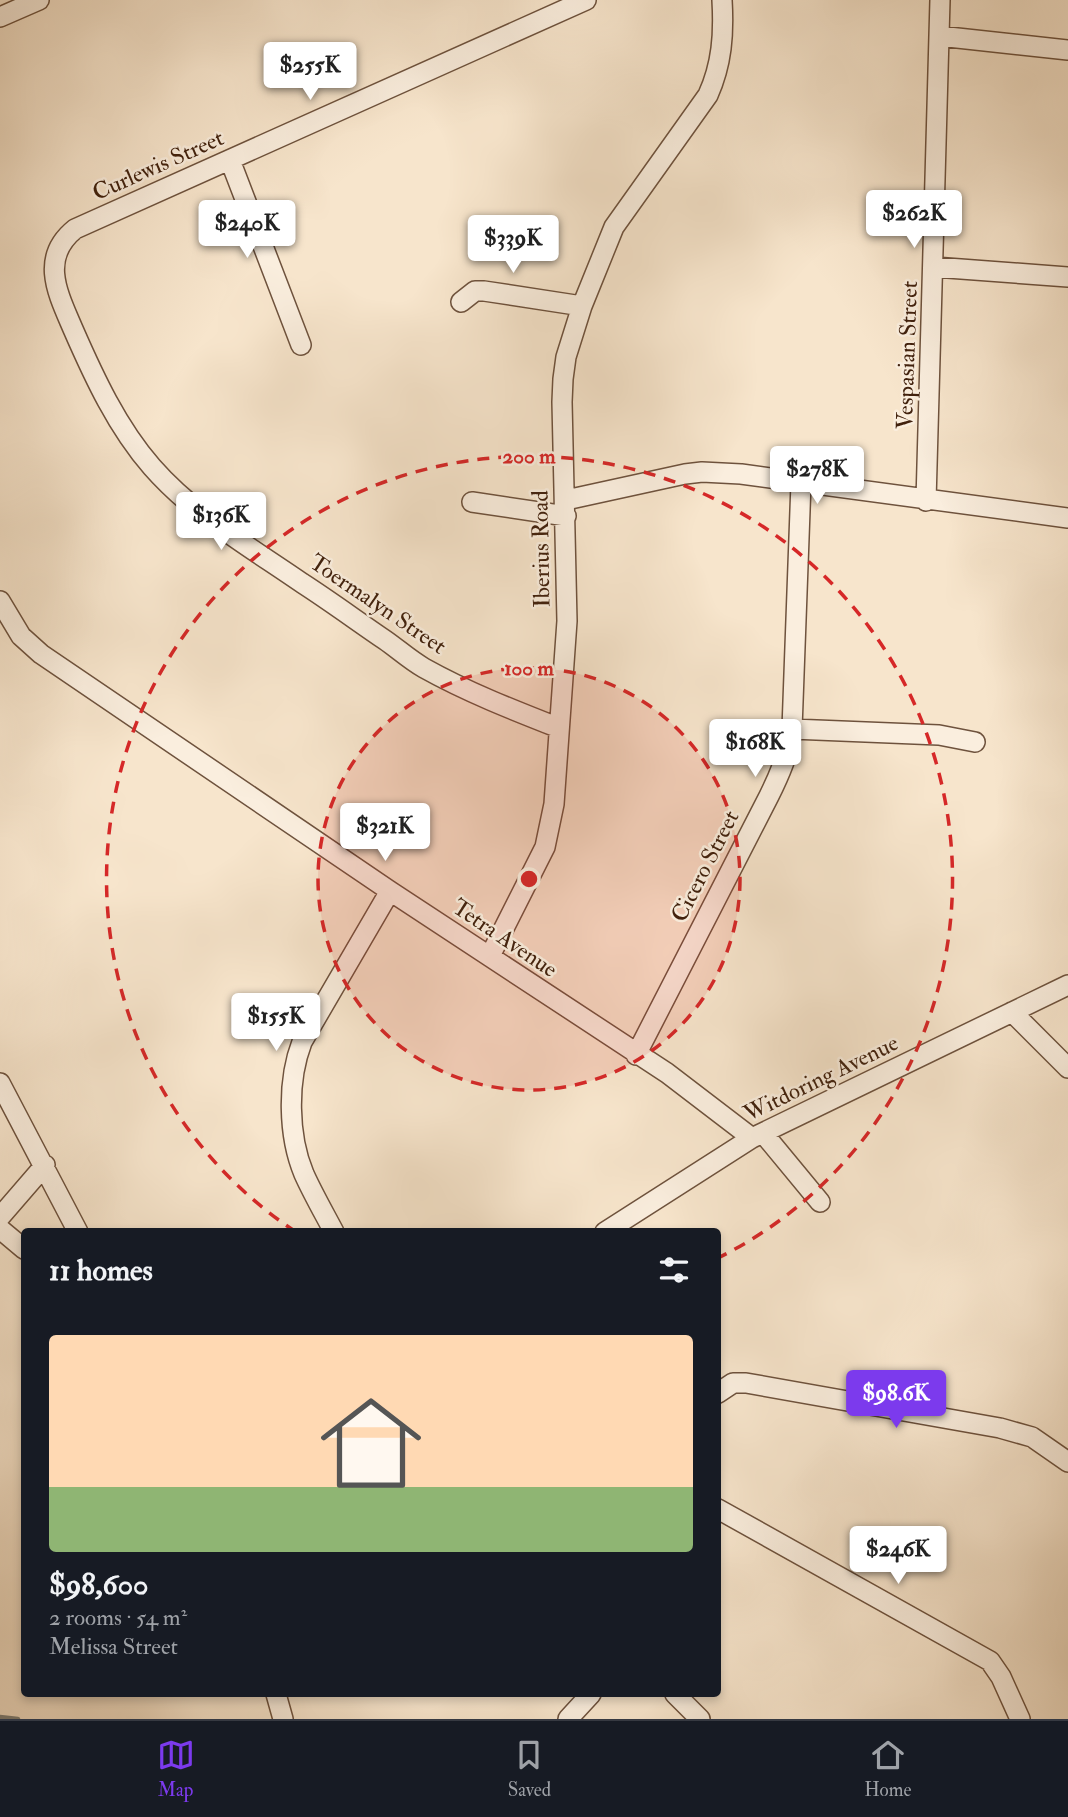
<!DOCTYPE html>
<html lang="en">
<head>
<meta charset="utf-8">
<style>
  body { margin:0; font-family:"IM FELL Double Pica",serif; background:#20242c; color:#f1f3f6; height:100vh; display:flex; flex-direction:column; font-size:26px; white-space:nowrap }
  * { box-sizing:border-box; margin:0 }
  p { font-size:23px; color:#9ea1a6 }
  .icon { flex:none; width:38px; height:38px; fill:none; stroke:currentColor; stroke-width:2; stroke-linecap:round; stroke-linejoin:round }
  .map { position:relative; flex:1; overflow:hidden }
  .details { position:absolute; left:21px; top:1228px; width:700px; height:469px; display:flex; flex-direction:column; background:#171b24; border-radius:7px; box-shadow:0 4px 10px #0003 }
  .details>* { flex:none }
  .price { position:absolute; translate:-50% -60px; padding:0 16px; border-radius:7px; background:#fff; color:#222; font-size:23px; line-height:46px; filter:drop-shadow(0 2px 4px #0008) }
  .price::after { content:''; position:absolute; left:50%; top:42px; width:21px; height:16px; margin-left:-10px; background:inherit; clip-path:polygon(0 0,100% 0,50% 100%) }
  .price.selected { background:#7c3aed; color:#fff }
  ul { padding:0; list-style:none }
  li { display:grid; align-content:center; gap:14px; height:371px; padding:0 28px }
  li span { display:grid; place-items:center; height:217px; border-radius:7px; color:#555 }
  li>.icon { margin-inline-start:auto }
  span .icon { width:126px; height:126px; fill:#fffc; stroke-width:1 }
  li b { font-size:30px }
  h2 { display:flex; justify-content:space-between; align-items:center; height:84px; padding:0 28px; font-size:30px }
  .menu { display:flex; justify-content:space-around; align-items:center; height:98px; border-top:2px solid #363941; background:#171b24; font-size:19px; color:#9ea1a6 }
  .menu a { display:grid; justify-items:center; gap:4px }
  .menu .selected { color:#7c3aed }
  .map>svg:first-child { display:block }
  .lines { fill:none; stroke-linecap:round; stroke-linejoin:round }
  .stream { stroke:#7b7f79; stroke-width:4.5 }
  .minor-casing { stroke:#6e523d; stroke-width:22 }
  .minor { stroke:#faeede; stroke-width:19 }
  .ring { fill:none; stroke:#d62828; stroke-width:3.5; stroke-dasharray:12 9 }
  .labels { text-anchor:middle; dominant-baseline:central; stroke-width:5; stroke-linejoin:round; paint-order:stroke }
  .street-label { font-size:23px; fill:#41210d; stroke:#faeede }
  .centre { fill:#d62828; stroke:#faeede; stroke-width:3.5 }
  .ring-label { font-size:21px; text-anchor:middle; font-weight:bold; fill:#d62828; stroke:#faeede; stroke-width:5; stroke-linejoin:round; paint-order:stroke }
</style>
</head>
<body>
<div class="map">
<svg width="1068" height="1719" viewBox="0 0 1068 1719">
  <rect width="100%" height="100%" fill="#f7e5cc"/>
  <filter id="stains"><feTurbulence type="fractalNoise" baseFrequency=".00286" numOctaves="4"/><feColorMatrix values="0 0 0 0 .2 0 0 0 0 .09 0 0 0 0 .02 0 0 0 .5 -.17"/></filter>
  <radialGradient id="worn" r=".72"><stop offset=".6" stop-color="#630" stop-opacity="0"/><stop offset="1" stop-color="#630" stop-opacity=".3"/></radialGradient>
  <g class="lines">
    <path class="stream" d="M 0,1717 L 18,1719"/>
    <g class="minor-casing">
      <path id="minor" d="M 0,17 L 39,0
        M 939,36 L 1068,50
        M 230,160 L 301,345
        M 934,267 L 1068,277
        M 461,302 L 475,291 L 484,291 L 582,306
        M 566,500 L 685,474 L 702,472 L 741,474 L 1068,518
        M 926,501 L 940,0
        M 472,502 L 566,516
        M 0,601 L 21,636 L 41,654 L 390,891 L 667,1073 L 752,1138
        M 559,728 C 513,710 467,692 424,668 C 410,660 398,649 385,640 C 357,621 330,601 302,583 C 250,547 194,515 152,467 C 117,427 94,377 73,329 C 58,294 39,258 75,229 L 586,0
        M 792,729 L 939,735 L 975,742
        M 490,956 L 545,847 L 554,804 L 567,621 L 562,402 L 563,379 L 566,357 L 582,306 L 614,227 L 708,95 C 722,64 724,34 722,0
        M 1012,1012 L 1068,1068
        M 636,1055 L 769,796 C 780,774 789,753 792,729 L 801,483
        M 0,1083 L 78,1232
        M 763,1133 L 820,1202
        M 0,1217 L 45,1165
        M 0,1229 L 24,1249
        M 334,1232 C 324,1213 313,1194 304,1174 C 288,1136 287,1081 302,1042 L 390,891
        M 605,1232 L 752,1138 L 1068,985
        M 718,1393 L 733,1383 L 746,1383 L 1000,1428 L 1032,1437 L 1068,1462
        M 718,1509 L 990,1661 L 1001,1677 L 1020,1719
        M 276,1694 L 283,1719
        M 675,1694 L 700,1719
        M 568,1719 L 591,1694"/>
    </g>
    <use href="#minor" class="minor"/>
  </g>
  <circle cx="529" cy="879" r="211" fill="#d62828" fill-opacity=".12"/>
  <g class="ring">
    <circle cx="529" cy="879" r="211"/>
    <path d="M296 1232A423 423 0 1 1 718 1258"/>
  </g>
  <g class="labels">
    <g class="street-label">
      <text transform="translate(158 165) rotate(-24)">Curlewis Street</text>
      <text transform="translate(907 355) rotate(-88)">Vespasian Street</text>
      <text transform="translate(541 549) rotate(-91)">Iberius Road</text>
      <text transform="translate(378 604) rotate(34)">Toermalyn Street</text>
      <text transform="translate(705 866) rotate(-63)">Cicero Street</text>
      <text transform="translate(505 938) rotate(34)">Tetra Avenue</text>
      <text transform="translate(821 1078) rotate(-26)">Witdoring Avenue</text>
    </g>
  </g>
  <circle cx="529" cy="879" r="10" class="centre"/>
  <g class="ring-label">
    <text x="529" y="463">200 m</text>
    <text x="529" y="675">100 m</text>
  </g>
  <rect width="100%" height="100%" filter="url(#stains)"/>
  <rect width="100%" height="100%" fill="url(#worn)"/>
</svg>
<b class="price" style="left:310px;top:102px">$255K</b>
<b class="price" style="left:914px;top:250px">$262K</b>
<b class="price" style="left:247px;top:260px">$240K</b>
<b class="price" style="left:513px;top:275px">$339K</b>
<b class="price" style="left:817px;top:506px">$278K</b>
<b class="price" style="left:221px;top:552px">$136K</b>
<b class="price" style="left:755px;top:779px">$168K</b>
<b class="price" style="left:385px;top:863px">$321K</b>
<b class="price" style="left:276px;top:1053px">$155K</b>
<b class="price selected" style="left:896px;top:1430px">$98.6K</b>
<b class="price" style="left:898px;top:1586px">$246K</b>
<section class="details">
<h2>11 homes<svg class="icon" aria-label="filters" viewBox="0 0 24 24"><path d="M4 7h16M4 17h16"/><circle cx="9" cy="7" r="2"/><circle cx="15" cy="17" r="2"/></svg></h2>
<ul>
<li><span style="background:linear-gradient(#ffd9b3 70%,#8fb573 0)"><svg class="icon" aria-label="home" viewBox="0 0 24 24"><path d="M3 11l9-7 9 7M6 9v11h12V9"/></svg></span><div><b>$98,600</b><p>2 rooms · 54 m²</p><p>Melissa Street</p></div></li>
</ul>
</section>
</div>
<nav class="menu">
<a class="selected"><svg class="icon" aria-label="map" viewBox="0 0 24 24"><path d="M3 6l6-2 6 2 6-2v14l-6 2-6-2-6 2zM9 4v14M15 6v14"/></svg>Map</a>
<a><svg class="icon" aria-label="saved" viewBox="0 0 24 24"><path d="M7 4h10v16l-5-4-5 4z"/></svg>Saved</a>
<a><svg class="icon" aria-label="home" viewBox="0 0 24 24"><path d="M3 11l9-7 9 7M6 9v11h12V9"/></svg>Home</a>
</nav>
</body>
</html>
